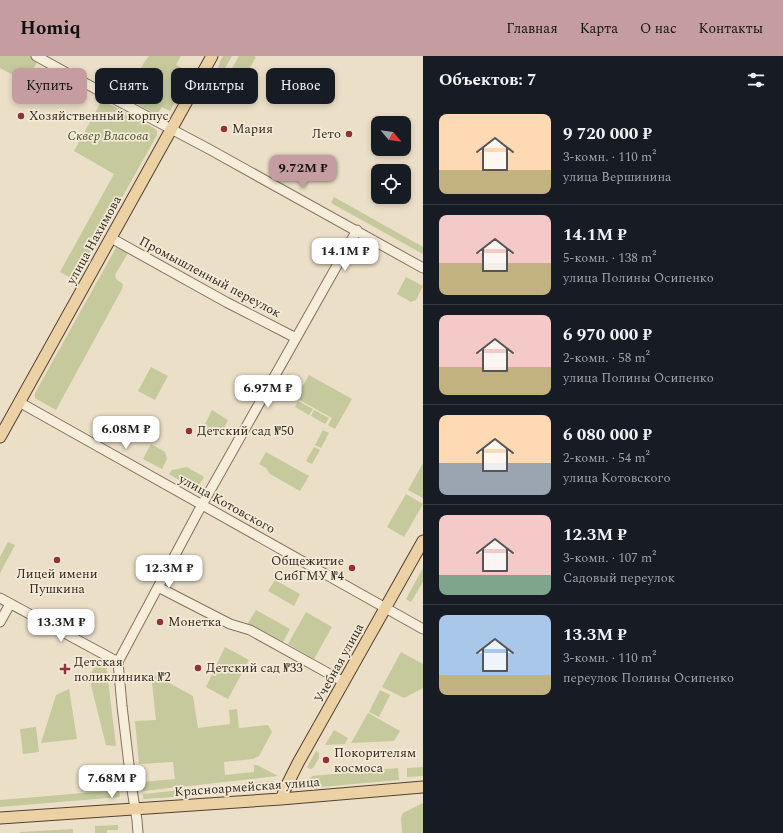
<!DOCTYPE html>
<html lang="ru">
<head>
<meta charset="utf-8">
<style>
  body { margin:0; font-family:Spectral,serif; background:#242831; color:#f1f3f6; height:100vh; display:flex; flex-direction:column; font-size:15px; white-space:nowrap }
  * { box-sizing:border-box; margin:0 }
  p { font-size:13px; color:#9ea1a6 }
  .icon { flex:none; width:22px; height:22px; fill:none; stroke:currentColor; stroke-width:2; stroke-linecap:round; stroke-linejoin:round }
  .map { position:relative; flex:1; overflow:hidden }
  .sheet { display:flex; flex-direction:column; background:#171b24; width:360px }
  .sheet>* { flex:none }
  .guide { position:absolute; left:12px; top:12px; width:351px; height:36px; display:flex; gap:8px }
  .needle { width:26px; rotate:119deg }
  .fabs { position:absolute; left:371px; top:60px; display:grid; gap:8px }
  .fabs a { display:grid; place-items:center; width:40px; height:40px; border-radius:8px; background:#171b24; box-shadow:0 2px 6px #0003; font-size:20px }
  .price { position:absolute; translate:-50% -34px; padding:0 9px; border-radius:8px; background:#fff; color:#222; font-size:13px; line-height:26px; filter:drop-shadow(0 1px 2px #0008) }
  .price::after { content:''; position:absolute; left:50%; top:24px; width:12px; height:9px; margin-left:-6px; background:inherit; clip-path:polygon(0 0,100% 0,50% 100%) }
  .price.selected { background:#c59da0; color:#111 }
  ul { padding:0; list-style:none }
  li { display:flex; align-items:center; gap:12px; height:100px; padding:0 16px }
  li+li { border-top:1px solid #363941 }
  li span { display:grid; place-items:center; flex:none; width:112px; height:80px; border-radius:8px; color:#555 }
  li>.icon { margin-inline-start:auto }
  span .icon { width:48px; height:48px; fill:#fffc; stroke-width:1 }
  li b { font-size:17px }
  h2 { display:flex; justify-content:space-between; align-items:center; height:48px; padding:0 16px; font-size:17px }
  .chip { padding:0 14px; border-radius:8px; background:#171b24; box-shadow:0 2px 6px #0003; font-size:14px; line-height:36px }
  .chip.selected { background:#c59da0; color:#111 }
  header { display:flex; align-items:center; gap:24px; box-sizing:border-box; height:56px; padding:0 20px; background:#c59da0; color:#111 }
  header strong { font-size:19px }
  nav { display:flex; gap:22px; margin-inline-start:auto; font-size:14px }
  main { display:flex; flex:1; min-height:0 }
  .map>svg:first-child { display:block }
  .green { fill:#c5c99c }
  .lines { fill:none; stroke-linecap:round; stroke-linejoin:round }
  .minor-casing { stroke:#86725e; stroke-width:11 }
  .major-casing { stroke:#544032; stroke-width:13 }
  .minor { stroke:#f6eddb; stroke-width:9 }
  .major { stroke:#ebd1a3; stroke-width:11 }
  .poi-dot { fill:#903338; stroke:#f3ead7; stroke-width:1.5 }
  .labels { text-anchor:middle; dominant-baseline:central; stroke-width:3.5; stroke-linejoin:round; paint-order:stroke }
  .poi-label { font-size:13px; fill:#372b21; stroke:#f3ead7; text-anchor:start }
  .park-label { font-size:13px; font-style:italic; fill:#4a5229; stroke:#f3ead7 }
  .street-label { font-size:13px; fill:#372b21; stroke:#f3ead7 }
</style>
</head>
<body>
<header>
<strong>Homiq</strong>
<nav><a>Главная</a><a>Карта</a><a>О нас</a><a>Контакты</a></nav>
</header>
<main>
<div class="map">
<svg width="423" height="777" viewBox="0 0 423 777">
  <rect width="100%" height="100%" fill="#ebdfc8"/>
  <path class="green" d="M 0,0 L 31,0 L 38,4 L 26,26 L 0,12 Z
    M 149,0 L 181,0 L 176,9 L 191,16 L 170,55 L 162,51 L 157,59 L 125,41 L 145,5 Z
    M 223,0 L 232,0 L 220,21 L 216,19 L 220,5 Z
    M 239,0 L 254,0 L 256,1 L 240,29 L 227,21 Z
    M 102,44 L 154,72 L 157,75 L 157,79 L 77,222 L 73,223 L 60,216 L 114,118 L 74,95 Z
    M 334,141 L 423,191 L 423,198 L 331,147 Z
    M 117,190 L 128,197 L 115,219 L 116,223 L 123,228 L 122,233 L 56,354 L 35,342 L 35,337 Z
    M 406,221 L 423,230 L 416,244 L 411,246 L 397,238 Z
    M 151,311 L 168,320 L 155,344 L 138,335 Z
    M 309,319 L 352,343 L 335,373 L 328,369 L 332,362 L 296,342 Z
    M 298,345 L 313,353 L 309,359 L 295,351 Z
    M 212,354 L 228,364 L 220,379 L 204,370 Z
    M 314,354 L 329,362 L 325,368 L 311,360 Z
    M 323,374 L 329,377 L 321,392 L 315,389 Z
    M 151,388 L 165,396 L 167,403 L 162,413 L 143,403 Z
    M 314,391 L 320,394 L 312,408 L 306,405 Z
    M 266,396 L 309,420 L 300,435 L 270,418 L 266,412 L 259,408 Z
    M 423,407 L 423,442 L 408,434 Z
    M 187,411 L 204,421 L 196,434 L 169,418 L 172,414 Z
    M 406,438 L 423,448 L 404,481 L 387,471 Z
    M 8,486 L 15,489 L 0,517 L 0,501 Z
    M 423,512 L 423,526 L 411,546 L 406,543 Z
    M 275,524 L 300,538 L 294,550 L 268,535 Z
    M 256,554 L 290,573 L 282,588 L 247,569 Z
    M 306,556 L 332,571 L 314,603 L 288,588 Z
    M 225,591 L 249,604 L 228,643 L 206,631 Z
    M 401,596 L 423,608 L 423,632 L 404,642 L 382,631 Z
    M 99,603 L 106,607 L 116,690 L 106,689 L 89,621 Z
    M 151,617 L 193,640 L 198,672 L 230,668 L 229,654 L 237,653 L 239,672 L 268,669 L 272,676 L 259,700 L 253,703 L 224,706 L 225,719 L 254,716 L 254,709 L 257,709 L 278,720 L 143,735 L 142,726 L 175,723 L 173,706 L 139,708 L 135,665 L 156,664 Z
    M 69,633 L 77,683 L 41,687 L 56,639 Z
    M 380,634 L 390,639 L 379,661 L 369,656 Z
    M 368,657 L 400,675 L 394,685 L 351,687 Z
    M 36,671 L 39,696 L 23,698 L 20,673 Z
    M 334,674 L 348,682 L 345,688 L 325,689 Z
    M 316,695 L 319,697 L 319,702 L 313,712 L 310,713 L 307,711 Z
    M 423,711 L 423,720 L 407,721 L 407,712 Z
    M 398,712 L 399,724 L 309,732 L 309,725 L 312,720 Z
    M 273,725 L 273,732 L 266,735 L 143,743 L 143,738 Z
    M 119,734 L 120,741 L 0,751 L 0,744 Z
    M 423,747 L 423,777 L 402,777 L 401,762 L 403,757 Z
    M 118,769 L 118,774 L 107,774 L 107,777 L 95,777 L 95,770 Z
    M 73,773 L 73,777 L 20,777 L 20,776 Z"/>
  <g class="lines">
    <g class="minor-casing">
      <path id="minor" d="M 36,0 L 105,38 L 207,92 L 423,212
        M 111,182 L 226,246 L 296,282
        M 19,346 L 423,573
        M 158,531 L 230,568 L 250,574 L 344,626
        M 0,542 L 118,606
        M 0,566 L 10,548
        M 138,777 L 137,764 L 132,734 L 122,650 L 118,606 L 198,456 L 357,174"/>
    </g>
    <g class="major-casing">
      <path id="major" d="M 0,381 L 212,0
        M 281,743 L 286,731 L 298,707 L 423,485
        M 0,762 L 281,743 L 423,731"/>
    </g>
    <use href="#minor" class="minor"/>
    <use href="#major" class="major"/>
  </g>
  <g class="poi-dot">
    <circle cx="21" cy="60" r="4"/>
    <circle cx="224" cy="73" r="4"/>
    <circle cx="349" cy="78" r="4"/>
    <circle cx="189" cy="375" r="4"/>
    <circle cx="57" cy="504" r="4"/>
    <circle cx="352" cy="512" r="4"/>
    <circle cx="160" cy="566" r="4"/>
    <circle cx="198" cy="612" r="4"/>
    <path d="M63 607h4v4h4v4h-4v4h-4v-4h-4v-4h4z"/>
    <circle cx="326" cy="704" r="4"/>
  </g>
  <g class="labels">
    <g class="poi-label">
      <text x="29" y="60">Хозяйственный корпус</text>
      <text x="232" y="73">Мария</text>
      <text x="341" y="78" text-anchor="end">Лето</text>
      <text x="197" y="375">Детский сад №50</text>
      <text x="344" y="505" text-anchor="end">Общежитие<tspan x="344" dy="15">СибГМУ №4</tspan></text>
      <text x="57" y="518" text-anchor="middle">Лицей имени<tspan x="57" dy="15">Пушкина</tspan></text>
      <text x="168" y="566">Монетка</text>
      <text x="74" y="606">Детская<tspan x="74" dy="15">поликлиника №2</tspan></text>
      <text x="206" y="612">Детский сад №33</text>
      <text x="334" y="697">Покорителям<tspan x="334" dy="15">космоса</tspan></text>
    </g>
    <g class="park-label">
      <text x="108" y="80">Сквер Власова</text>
    </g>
    <g class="street-label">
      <text transform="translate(94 184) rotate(-61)">улица Нахимова</text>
      <text transform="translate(210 221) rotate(28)">Промышленный переулок</text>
      <text transform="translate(227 448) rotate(29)">улица Котовского</text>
      <text transform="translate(339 607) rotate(-61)">Учебная улица</text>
      <text transform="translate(247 731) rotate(-4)">Красноармейская улица</text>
    </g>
  </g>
</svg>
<div class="fabs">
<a><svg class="needle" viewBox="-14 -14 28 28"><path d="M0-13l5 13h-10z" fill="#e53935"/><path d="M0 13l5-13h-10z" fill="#9ea1a6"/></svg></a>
<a><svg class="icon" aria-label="locate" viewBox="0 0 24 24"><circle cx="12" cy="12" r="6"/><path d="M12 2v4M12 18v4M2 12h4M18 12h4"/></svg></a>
</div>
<b class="price selected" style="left:303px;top:133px">9.72M ₽</b>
<b class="price" style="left:345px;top:216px">14.1M ₽</b>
<b class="price" style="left:268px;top:353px">6.97M ₽</b>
<b class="price" style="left:126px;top:394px">6.08M ₽</b>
<b class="price" style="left:169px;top:533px">12.3M ₽</b>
<b class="price" style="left:61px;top:587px">13.3M ₽</b>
<b class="price" style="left:112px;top:743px">7.68M ₽</b>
<div class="guide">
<a class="chip selected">Купить</a>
<a class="chip">Снять</a>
<a class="chip">Фильтры</a>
<a class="chip">Новое</a>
</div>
</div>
<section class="sheet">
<h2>Объектов: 7<svg class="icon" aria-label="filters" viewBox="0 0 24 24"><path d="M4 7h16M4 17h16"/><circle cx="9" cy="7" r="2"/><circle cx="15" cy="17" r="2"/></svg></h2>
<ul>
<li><span style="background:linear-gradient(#ffd9b3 70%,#c2b280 0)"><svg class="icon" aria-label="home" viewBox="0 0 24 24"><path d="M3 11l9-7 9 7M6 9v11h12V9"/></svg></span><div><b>9 720 000 ₽</b><p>3-комн. · 110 m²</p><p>улица Вершинина</p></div></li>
<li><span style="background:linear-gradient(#f6c9c9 60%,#c2b280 0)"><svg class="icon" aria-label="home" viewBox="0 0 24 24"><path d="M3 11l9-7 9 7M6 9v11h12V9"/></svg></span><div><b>14.1M ₽</b><p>5-комн. · 138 m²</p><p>улица Полины Осипенко</p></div></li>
<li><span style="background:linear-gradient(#f6c9c9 65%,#c2b280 0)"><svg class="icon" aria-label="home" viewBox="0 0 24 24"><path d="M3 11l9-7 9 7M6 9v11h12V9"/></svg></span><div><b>6 970 000 ₽</b><p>2-комн. · 58 m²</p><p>улица Полины Осипенко</p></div></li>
<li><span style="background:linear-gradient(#ffd9b3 60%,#9aa5b1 0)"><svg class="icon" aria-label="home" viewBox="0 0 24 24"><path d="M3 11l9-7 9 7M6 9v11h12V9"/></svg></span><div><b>6 080 000 ₽</b><p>2-комн. · 54 m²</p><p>улица Котовского</p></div></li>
<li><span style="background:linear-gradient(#f6c9c9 75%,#7fa58c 0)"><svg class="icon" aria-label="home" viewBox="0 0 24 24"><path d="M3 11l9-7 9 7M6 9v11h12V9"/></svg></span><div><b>12.3M ₽</b><p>3-комн. · 107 m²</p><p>Садовый переулок</p></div></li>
<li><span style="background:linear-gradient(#a9c7e8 75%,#c2b280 0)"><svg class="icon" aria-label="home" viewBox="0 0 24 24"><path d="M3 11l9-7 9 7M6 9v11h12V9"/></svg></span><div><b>13.3M ₽</b><p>3-комн. · 110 m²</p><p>переулок Полины Осипенко</p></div></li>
</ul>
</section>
</main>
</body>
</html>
